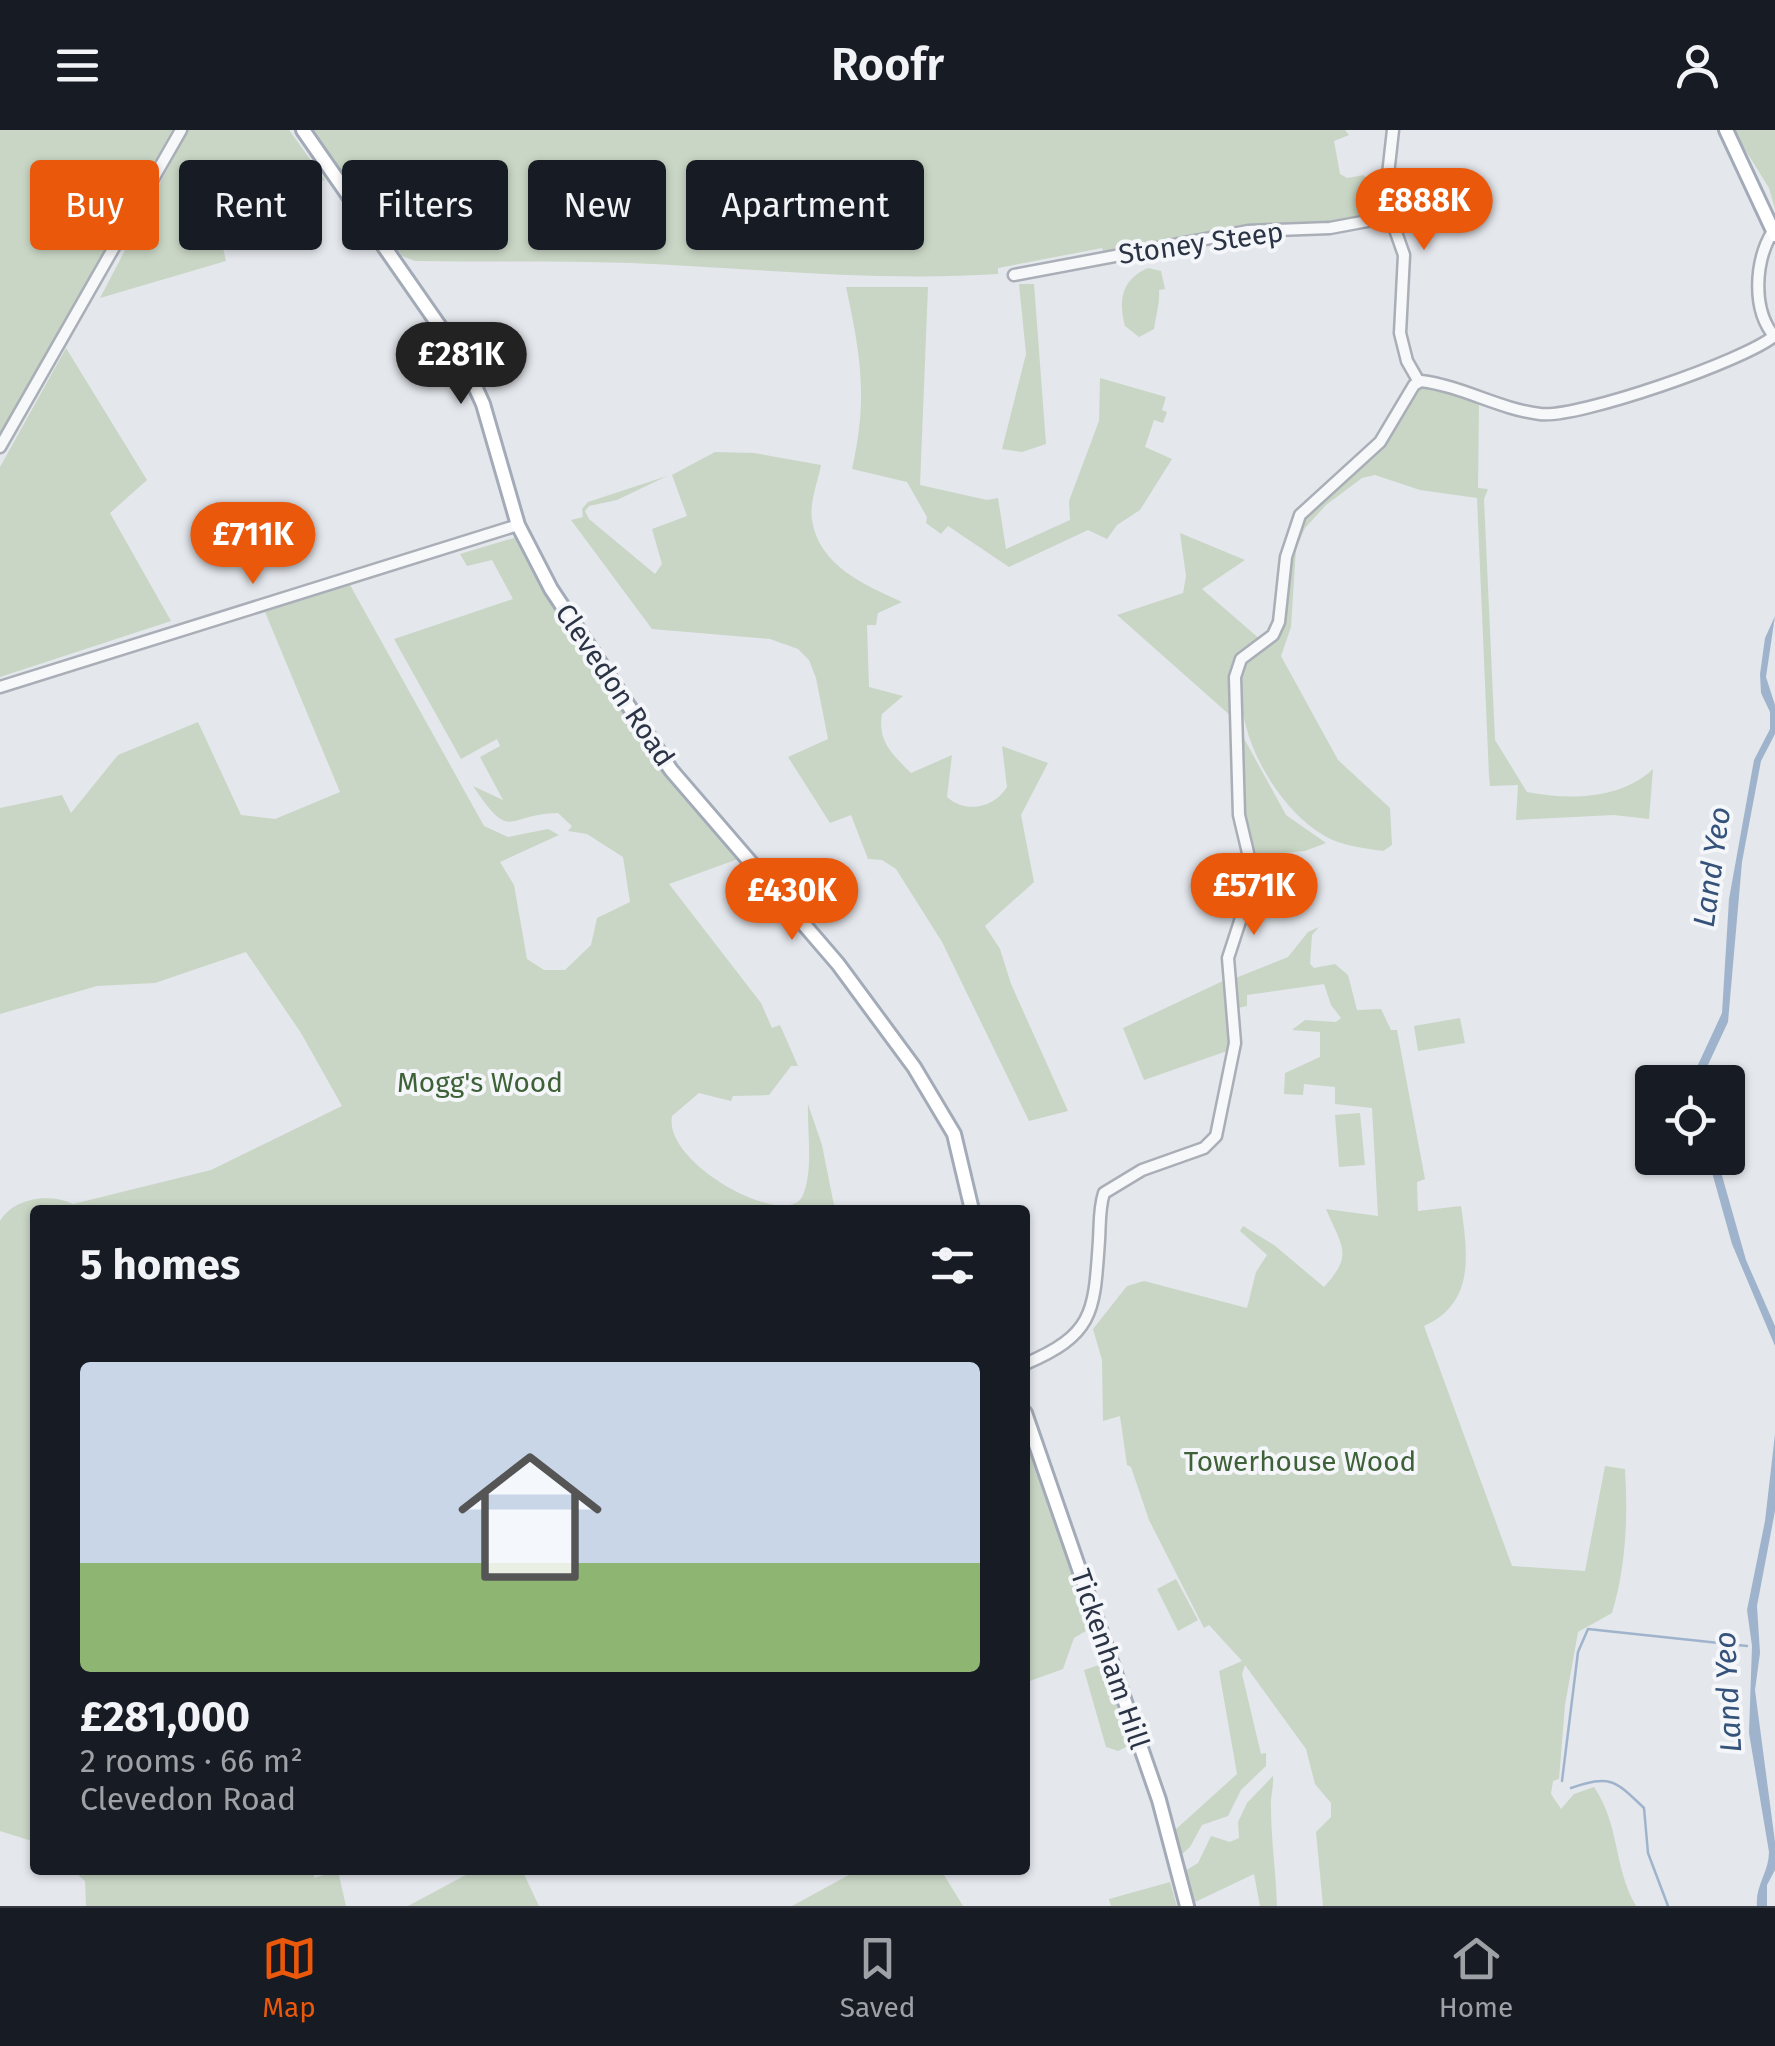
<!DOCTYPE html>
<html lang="en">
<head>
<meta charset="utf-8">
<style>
  body { margin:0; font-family:"Fira Sans",sans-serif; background:#20242c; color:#f1f3f6; height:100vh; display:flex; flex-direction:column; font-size:38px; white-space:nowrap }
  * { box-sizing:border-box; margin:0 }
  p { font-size:32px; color:#9ea1a6 }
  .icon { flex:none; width:55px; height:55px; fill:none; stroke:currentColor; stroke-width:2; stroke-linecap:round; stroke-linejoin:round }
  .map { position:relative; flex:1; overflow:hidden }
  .sheet { position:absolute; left:30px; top:1075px; width:1000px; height:670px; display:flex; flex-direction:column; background:#171b24; border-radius:10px; box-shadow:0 2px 8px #0004 }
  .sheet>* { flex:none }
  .top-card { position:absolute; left:30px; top:30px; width:1000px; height:90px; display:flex; gap:20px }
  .fabs { position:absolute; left:1635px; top:935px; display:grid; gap:20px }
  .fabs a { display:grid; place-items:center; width:110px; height:110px; border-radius:10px; background:#171b24; box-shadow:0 2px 8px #0004; font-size:50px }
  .price { position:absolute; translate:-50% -85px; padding:0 22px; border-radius:35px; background:#ea580c; color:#fff; font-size:32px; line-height:65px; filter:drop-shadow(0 2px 5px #0008) }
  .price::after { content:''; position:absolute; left:50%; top:60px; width:30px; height:22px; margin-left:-15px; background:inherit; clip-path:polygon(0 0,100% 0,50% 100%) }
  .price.on { background:#222; color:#fff }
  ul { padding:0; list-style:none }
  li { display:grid; align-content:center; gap:20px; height:530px; padding:0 50px }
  li span { display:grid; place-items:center; height:310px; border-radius:10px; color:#555 }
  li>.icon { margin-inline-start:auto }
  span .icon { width:180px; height:180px; fill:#fffc; stroke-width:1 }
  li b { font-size:42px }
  h2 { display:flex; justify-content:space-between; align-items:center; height:120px; padding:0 50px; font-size:42px }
  .chip { padding:0 35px; border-radius:10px; background:#171b24; box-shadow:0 2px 8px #0004; font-size:35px; line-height:90px }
  .chip.on { background:#ea580c; color:#fff }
  header { display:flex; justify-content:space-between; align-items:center; height:130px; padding:0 50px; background:#171b24; font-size:45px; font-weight:600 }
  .tab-bar { display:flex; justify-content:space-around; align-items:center; height:140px; border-top:2px solid #363941; background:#171b24; font-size:28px; color:#9ea1a6 }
  .tab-bar a { display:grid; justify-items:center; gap:5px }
  .tab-bar .on { color:#ea580c }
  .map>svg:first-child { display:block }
  .green { fill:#c9d6c5 }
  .water { fill:#9fb4cc }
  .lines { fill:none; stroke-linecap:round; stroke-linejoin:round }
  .stream { stroke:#9fb4cc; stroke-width:2.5 }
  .minor-casing { stroke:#a9aeb7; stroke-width:15 }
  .major-casing { stroke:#a3abb8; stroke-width:18 }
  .minor { stroke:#f7f8fa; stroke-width:10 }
  .major { stroke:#fff; stroke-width:12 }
  .labels { text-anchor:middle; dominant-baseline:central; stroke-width:8; stroke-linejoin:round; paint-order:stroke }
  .street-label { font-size:28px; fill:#2b3445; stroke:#f4f6f9 }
  .park-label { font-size:28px; fill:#3f6138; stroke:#f4f6f9 }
  .water-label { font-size:30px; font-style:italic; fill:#34527a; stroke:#f4f6f9 }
</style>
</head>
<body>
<header><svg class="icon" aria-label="menu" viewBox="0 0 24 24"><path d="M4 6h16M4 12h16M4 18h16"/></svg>Roofr<svg class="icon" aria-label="person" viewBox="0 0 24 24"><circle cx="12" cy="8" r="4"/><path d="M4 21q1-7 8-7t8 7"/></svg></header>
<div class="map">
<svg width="1775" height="1776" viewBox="0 0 1775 1776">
  <rect width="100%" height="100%" fill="#e4e7ec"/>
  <path class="green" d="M 0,0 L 172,0 L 126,83 L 129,84 L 0,308 Z
    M 188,0 L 289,0 L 325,50 L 216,88 L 226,131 L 100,168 Z
    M 312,0 L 1345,0 L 1349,5 L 1334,11 L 1340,44 L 1347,48 L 1364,45 L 1381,82 L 1348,92 L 1104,123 L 1102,118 L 998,138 L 998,144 C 874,152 753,138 630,133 C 558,131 486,132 415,131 L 402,126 Z
    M 1733,0 L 1775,0 L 1775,79 L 1769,58 Z
    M 1148,138 L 1161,141 L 1165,159 L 1159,160 C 1160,174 1156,184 1154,199 L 1139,207 L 1125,196 C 1118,170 1122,149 1148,138 Z
    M 1019,154 L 1034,154 L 1046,314 L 1022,322 L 1002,319 L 1026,224 Z
    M 846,157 L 928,157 L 920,355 L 987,370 L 998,368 L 1006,419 L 1070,390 L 1069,371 L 1099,291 L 1100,248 L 1166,267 L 1162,280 L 1167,282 L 1163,293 L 1154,290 L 1145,317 L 1172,329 L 1140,380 L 1117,395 L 1107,409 L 1088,400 L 1009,437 L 948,396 L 941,404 L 926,393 L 927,387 L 907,352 L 852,339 C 868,268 861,227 846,157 Z
    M 66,218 L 147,350 L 110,383 L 171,491 L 0,547 L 0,337 Z
    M 1420,255 L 1479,273 L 1478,358 L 1488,359 L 1484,369 L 1495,610 L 1527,662 C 1568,670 1620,670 1653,639 L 1649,689 L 1614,685 L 1516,690 L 1518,655 L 1490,656 L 1489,646 L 1477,368 L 1420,360 L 1375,345 L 1362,348 L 1326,375 L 1305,398 L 1296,419 L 1291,497 L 1281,526 L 1338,630 L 1390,678 L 1392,715 L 1383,721 C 1363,718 1341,716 1323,705 C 1273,675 1228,592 1244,534 L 1274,512 L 1283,499 L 1289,427 L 1302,386 L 1386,311 Z
    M 715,322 L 754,323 L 821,335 C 818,351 809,374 812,390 C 819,436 865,455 902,472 L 878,483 L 876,495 L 867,495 L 869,557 L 903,566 L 882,584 C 877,611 893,625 911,643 L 952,625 L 947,667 C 966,684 994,678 1007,657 L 1002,616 L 1048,633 L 1021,685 L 1034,752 L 985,796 L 1000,819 L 1011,854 L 1068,981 L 1029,991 L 942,812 L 896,739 L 882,730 L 868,729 L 851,685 L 830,693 L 788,627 L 828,609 L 816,548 L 809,530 L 798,519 L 770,509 L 652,499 L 571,390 L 583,387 L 582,379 L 588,372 L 667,346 L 617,370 L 589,376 L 585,381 L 589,389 L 655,444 L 662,434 L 652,399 L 687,386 L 672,345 Z
    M 1180,403 L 1245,430 L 1202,459 L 1261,510 C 1225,533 1229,548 1232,587 L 1117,485 L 1183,463 L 1186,446 Z
    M 517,407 C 577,523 654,628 738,729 L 669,754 L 761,873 L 772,898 L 780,895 L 798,936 L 791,936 L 769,965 L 733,966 L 731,971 L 699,963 L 672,986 C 663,1034 785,1099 802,1067 C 814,1043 807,1001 808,974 L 822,1015 L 835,1080 L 35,1080 L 35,1712 L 0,1701 L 0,1091 C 14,1067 51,1063 73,1074 L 211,1040 L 342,976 L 301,903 L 246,822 L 155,853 L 97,856 L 0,884 L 0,678 L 62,665 L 71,683 L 118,625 L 198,592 L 241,685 L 275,689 L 340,662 L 265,482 L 350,455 L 484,696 L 508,707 L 548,699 L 559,705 L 500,732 L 514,755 L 527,829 L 544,840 L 565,840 L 591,815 L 597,788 L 630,772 L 623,727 L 587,704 L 568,701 L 572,696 L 558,683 C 505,684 512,714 473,656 L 503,670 L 480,627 L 500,616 L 497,609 L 461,629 L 394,509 L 513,469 L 492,430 L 467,436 L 460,424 Z
    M 1241,603 L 1286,685 L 1326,713 L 1305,721 L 1257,725 L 1244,690 Z
    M 1319,797 L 1312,805 L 1310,834 L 1314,838 L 1335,834 L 1348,845 L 1357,880 L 1381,879 L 1391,900 L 1397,900 L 1425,1049 L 1417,1052 L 1418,1081 L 1461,1076 C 1468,1125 1475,1173 1424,1196 L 1512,1436 L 1585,1441 L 1605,1336 L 1625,1339 C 1628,1388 1626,1436 1612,1483 L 1578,1502 L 1565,1575 L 1559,1649 L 1553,1651 L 1551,1664 L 1561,1679 L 1574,1664 L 1594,1657 C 1620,1695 1613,1736 1636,1776 L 1323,1776 L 1316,1702 L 1331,1687 L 1331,1673 L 1315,1654 L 1306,1619 L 1245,1535 L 1242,1544 L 1261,1624 L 1266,1623 L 1266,1636 L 1241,1660 L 1228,1686 L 1202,1695 L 1190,1717 L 1181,1725 L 1175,1700 L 1237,1644 L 1219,1541 L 1242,1531 L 1209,1495 L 1204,1498 L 1149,1390 L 1131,1337 L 1127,1335 L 1120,1286 L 1103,1291 L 1102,1230 L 1093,1199 L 1127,1156 L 1144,1151 L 1247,1178 L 1256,1142 L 1267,1125 L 1240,1101 L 1243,1096 L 1274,1115 L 1324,1157 C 1354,1124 1342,1117 1326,1079 L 1378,1086 L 1372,978 L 1335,974 L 1335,957 L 1304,954 L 1303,965 L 1284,964 L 1285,943 L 1320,927 L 1320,902 L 1292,900 L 1305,890 L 1336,892 L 1341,888 L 1331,875 L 1324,854 L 1247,865 L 1247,876 L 1238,878 L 1233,849 L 1288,827 L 1308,802 Z
    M 1225,850 L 1230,920 L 1144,950 L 1123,898 Z
    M 1460,888 L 1465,913 L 1418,921 L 1414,896 Z
    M 1360,983 L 1365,1035 L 1339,1037 L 1335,985 Z
    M 1025,1308 L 1090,1493 L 1089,1499 L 1074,1508 L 1063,1539 L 1027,1552 Z
    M 1176,1449 L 1198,1490 L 1178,1501 L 1157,1459 Z
    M 1102,1534 L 1130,1615 L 1118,1621 L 1106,1617 L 1084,1540 Z
    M 1273,1646 C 1274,1657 1270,1667 1271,1678 C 1271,1709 1276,1743 1277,1776 L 1260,1776 L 1254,1744 L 1193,1773 L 1185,1741 L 1198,1733 L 1211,1706 L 1230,1712 L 1239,1708 L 1238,1692 L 1247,1673 Z
    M 73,1740 L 314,1740 L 314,1748 L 338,1741 L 346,1776 L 86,1776 L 85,1751 Z
    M 475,1740 L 522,1740 L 539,1776 L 408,1776 Z
    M 858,1740 L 941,1740 L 963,1776 L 792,1776 Z
    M 1170,1752 L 1177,1776 L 1111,1776 L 1109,1769 Z"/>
  <path class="water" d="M 1775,486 L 1766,547 L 1775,575 L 1775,604 L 1761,631 L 1742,732 L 1728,892 L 1700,952 L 1690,952 L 1722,883 L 1729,769 L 1754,630 L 1770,599 L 1770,582 L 1761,563 L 1760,544 L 1765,508 Z
    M 1708,1028 L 1717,1028 L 1746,1130 L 1775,1196 L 1775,1216 L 1732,1114 Z
    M 1775,1304 L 1775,1381 L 1757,1476 L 1760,1523 L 1755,1560 L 1775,1712 L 1775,1740 L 1767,1755 L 1767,1776 L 1757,1776 C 1755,1756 1769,1742 1769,1722 L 1749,1603 L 1752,1516 L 1747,1480 L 1765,1391 Z"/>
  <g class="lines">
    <path class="stream" d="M 1562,1651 L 1578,1522 L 1588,1499 L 1747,1516
      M 1571,1658 C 1610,1645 1614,1649 1644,1678 L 1648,1723 L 1668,1776"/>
    <g class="minor-casing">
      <path id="minor" d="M 1393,0 L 1385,71 L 1404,125 L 1400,203 L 1407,231 L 1419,252
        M 1773,101 C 1755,130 1751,180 1775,207
        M 1014,145 L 1248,101 L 1330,98 L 1389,87
        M 0,317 L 181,0
        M 0,557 L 518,395
        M 1025,1234 C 1095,1204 1094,1182 1099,1110 C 1100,1094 1099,1078 1104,1063 L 1142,1040 L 1204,1018 L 1216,1006 L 1235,913 L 1228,828 L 1254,748 L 1239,685 L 1235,547 L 1241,529 L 1273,505 L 1279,492 L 1286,427 L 1300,385 L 1380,312 L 1414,255 L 1421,251 C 1462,256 1499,279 1540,284 C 1577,289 1746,230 1774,206"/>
    </g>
    <g class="major-casing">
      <path id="major" d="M 303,0 L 463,230 L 483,274 L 518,395 L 551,459 L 671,640 L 838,834 L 914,937 L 954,1004 L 972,1080
        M 1726,0 L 1775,105
        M 1025,1283 L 1159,1670 L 1187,1776"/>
    </g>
    <use href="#minor" class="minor"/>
    <use href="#major" class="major"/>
  </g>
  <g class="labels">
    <g class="street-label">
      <text transform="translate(1201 113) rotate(-8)">Stoney Steep</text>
      <text transform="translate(615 555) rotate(56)">Clevedon Road</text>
      <text transform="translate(1110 1529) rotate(71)">Tickenham Hill</text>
    </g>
    <g class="park-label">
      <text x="480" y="952">Mogg's Wood</text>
      <text x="1300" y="1331">Towerhouse Wood</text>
    </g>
    <g class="water-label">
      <text transform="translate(1712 737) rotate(-82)">Land Yeo</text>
      <text transform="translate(1728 1562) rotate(-93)">Land Yeo</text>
    </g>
  </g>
</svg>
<div class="fabs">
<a><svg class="icon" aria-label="locate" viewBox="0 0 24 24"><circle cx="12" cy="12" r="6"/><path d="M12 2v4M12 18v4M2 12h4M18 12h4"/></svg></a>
</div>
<b class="price" style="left:1424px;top:123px">£888K</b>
<b class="price on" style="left:461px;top:277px">£281K</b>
<b class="price" style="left:253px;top:457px">£711K</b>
<b class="price" style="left:1254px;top:808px">£571K</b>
<b class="price" style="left:792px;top:813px">£430K</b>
<div class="top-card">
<a class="chip on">Buy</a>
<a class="chip">Rent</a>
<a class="chip">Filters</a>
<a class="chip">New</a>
<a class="chip">Apartment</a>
</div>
<section class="sheet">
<h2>5 homes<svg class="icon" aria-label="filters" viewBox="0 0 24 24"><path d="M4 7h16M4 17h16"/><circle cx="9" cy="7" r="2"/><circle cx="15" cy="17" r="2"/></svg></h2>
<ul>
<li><span style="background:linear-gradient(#c9d6e8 65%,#8fb573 0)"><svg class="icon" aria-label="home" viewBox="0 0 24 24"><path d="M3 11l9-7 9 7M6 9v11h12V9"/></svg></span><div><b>£281,000</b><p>2 rooms · 66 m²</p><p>Clevedon Road</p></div></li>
</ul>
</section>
</div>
<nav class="tab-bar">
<a class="on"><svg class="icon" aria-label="map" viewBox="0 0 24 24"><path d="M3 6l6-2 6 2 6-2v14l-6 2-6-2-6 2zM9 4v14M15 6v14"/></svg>Map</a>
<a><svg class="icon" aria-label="saved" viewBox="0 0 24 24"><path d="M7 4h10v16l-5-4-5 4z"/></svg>Saved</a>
<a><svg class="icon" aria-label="home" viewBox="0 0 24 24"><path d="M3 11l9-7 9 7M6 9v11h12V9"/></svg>Home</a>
</nav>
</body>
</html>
